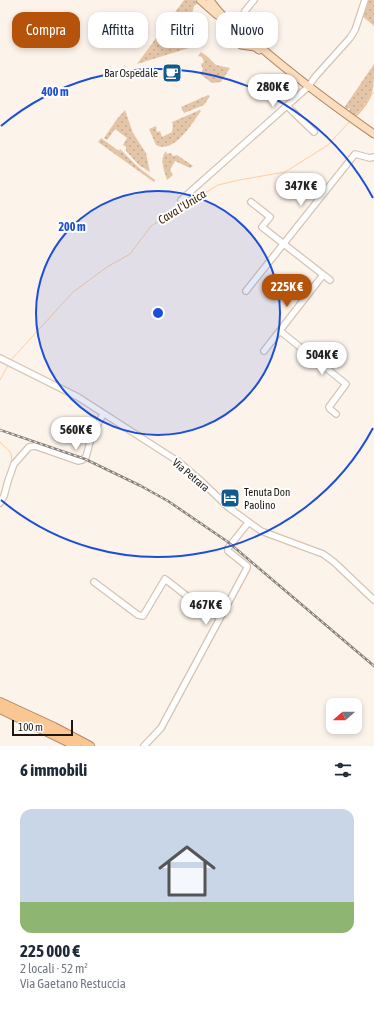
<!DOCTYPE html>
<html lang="it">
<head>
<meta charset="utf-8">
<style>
  body { margin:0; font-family:"Asap Condensed",sans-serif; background:#f6f6f7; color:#1f2937; height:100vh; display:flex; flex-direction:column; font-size:15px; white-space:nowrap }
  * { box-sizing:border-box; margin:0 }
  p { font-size:13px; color:#747a83 }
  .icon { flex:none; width:22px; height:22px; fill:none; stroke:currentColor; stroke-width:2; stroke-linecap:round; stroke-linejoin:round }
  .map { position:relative; height:746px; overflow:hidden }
  .side { display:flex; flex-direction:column; background:#fff; flex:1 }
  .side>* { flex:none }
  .guide { position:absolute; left:12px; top:12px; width:350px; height:36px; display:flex; gap:8px }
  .needle { width:26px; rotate:250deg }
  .fabs { position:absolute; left:326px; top:698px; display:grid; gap:8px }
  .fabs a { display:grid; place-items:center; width:36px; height:36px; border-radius:8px; background:#fff; box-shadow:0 2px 6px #0003; font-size:20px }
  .scale { position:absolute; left:12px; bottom:10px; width:61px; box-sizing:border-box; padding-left:4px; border:2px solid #1e1710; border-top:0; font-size:11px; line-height:14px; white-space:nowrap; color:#1e1710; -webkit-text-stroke:3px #fff; paint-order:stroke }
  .price { position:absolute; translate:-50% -34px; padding:0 9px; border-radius:14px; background:#fff; color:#222; font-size:13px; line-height:26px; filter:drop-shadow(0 1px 2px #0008) }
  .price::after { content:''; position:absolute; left:50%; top:24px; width:12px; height:9px; margin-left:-6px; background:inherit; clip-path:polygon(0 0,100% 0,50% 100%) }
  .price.on { background:#b45309; color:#fff }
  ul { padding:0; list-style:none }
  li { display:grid; align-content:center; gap:8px; height:212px; padding:0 20px }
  li span { display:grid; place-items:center; height:124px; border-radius:12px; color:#555 }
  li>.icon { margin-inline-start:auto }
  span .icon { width:72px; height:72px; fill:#fffc; stroke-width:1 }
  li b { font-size:17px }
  h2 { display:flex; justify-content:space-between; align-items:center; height:48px; padding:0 20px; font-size:17px }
  .pill { padding:0 14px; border-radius:12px; background:#fff; box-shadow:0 2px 6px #0003; font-size:14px; line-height:36px }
  .pill.on { background:#b45309; color:#fff }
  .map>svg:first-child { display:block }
  .grass { fill:url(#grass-dots) }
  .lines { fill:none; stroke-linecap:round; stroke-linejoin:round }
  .stream { stroke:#fece9f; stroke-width:1 }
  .minor-casing { stroke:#d7c3b0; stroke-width:8 }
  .major-casing { stroke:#ad8964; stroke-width:9 }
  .highway-casing { stroke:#ad8964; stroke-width:10 }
  .minor { stroke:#fff; stroke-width:5.5 }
  .major { stroke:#fcddbe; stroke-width:7 }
  .highway { stroke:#fac692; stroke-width:8 }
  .rail-casing { stroke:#89817a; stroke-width:2.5 }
  .rail { stroke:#fff; stroke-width:1; stroke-dasharray:3; stroke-linecap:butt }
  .ring { fill:none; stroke:#1d4ed8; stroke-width:2 }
  .labels { text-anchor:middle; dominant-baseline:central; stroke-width:4; stroke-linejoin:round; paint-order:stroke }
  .poi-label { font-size:11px; fill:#1e1710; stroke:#fff; text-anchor:end }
  .street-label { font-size:11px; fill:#1e1710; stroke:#fff }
  .water-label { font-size:12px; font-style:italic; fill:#402200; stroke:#fff }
  .centre { fill:#1d4ed8; stroke:#fff; stroke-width:2 }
  .ring-label { font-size:12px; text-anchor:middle; font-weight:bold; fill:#1d4ed8; stroke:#fff; stroke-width:4; stroke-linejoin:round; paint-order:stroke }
</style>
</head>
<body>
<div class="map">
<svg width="374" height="746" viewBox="0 0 374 746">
  <defs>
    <pattern id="grass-dots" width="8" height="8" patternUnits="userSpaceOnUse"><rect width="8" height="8" fill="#e5c5a7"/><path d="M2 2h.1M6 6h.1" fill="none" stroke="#c4a88f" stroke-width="1.8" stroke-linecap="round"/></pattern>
  </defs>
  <rect width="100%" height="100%" fill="#fcf3eb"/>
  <path class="grass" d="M 184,0 L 194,0 L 198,3 L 194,6 L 188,30 L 188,34 L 195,39 L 192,47 L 137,64 Z
    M 367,0 L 374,0 L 374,26 L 361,15 L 364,11 Z
    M 201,52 L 208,57 L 216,65 L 230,68 L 221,82 L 212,83 L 200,74 L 203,69 L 201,64 L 204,62 L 202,57 L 198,56 Z
    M 374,64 C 374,90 374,99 357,116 L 349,112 L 350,109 L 349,108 L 347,110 L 344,108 Z
    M 208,95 L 210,96 L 204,105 L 184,113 L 181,107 Z
    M 125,110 L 133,133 L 146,153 L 150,172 L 139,165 L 126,151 L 126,147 L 123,145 L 127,138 L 115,129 L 107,140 L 104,138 L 117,119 Z
    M 200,110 L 201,111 C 193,122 174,155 156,145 L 149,129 L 156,126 L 157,132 L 160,131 L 162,137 L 172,132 L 173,125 L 172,122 Z
    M 101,138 L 119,151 L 120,149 L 138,167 L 155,180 L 154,182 L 98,142 Z
    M 166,151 L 167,154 L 171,153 L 173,156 L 177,155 L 193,166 L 190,168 L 175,161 L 170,170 L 173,175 L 167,180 C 164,170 159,159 166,151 Z"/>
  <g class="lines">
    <path class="stream" d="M 355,116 L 374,92
      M 11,360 L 73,292 L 107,267 L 130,254 L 151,226 L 218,185 L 239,180 L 285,172 L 328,145 L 350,121
      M 0,380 L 8,365
      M 0,442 L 11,453 L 12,462"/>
    <g class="minor-casing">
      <path id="minor" d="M 237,28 L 245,11 L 254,0
        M 287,106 L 314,132
        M 181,200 L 308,87 L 315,77 L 350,38 L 355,30 L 365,0
        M 251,202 L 270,217 L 262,227 L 330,280
        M 246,291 L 355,154 L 370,158 L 374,157
        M 280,331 L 346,384 L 329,407 L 330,409 L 336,414
        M 264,351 L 323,275
        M 0,358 L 78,397 L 179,462 L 200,480 L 228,507 L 261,531 L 323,554 L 334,562 L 374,600
        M 0,503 L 4,496 L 8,481 L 14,464 L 29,447 L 35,446 L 78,461 L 82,460 L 86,457 L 91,438 L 103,414
        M 94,582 L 138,615 L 143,616 L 165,579 L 192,600 L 220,618
        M 144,746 L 161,728 L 247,568 L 247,566 L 228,551 L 228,548 L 248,523"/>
    </g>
    <g class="major-casing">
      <path id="major" d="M 200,0 L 217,15
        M 210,0 C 222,19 242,32 259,46 C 296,78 334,106 374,134
        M 234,29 C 240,35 238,40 241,45 L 255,47 L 259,50"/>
    </g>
    <g class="highway-casing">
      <path id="highway" d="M 0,702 L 54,727 L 90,746
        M 0,709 L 76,746"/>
    </g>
    <use href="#minor" class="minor"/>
    <use href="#major" class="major"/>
    <use href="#highway" class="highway"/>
    <g class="rail-casing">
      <path id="rail" d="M 0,430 L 85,459 L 141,486 L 168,501 L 228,542 L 374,666"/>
    </g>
    <use href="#rail" class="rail"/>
  </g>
  <circle cx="158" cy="313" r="122" fill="#1d4ed8" fill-opacity=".12"/>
  <g class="ring">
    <circle cx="158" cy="313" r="122"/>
    <path d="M373 428A244 244 0 0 1 1 500M1 126A244 244 0 0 1 373 198"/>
  </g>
  <defs>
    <g id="cafe-square" transform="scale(1)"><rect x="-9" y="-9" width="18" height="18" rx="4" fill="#125a8e" stroke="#fff"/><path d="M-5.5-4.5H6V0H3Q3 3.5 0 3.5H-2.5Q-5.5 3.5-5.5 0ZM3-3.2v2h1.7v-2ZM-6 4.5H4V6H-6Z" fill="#fff"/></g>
    <g id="hotel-square" transform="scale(1)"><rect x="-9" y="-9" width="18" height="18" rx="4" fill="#125a8e" stroke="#fff"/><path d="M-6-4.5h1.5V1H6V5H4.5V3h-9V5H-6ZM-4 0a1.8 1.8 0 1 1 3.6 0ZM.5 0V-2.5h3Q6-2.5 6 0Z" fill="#fff"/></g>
  </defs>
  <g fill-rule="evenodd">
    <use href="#cafe-square" x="172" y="73"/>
    <use href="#hotel-square" x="230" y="498"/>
  </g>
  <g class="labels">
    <g class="poi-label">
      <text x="158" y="73">Bar Ospedale</text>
      <text x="244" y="492" text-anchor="start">Tenuta Don<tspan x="244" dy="13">Paolino</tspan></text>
    </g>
    <g class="street-label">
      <text transform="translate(191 475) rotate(40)">Via Petrara</text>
    </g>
    <g class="water-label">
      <text transform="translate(182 207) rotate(-32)">Cava l'Unica</text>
    </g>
  </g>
  <circle cx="158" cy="313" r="6" class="centre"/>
  <g class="ring-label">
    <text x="55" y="96">400 m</text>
    <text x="72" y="231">200 m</text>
  </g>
</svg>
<div class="fabs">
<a><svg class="needle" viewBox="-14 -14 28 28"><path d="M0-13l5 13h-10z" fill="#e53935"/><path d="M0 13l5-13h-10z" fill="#747a83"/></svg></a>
</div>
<div class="scale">100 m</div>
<b class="price" style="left:273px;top:108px">280K €</b>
<b class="price" style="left:301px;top:207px">347K €</b>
<b class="price on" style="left:287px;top:308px">225K €</b>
<b class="price" style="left:322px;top:376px">504K €</b>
<b class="price" style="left:76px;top:451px">560K €</b>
<b class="price" style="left:206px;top:626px">467K €</b>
<div class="guide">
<a class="pill on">Compra</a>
<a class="pill">Affitta</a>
<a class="pill">Filtri</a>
<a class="pill">Nuovo</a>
</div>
</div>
<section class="side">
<h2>6 immobili<svg class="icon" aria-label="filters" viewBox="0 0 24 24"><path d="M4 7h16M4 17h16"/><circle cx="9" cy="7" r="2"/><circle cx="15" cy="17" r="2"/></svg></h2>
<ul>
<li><span style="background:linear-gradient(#c9d6e8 75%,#8fb573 0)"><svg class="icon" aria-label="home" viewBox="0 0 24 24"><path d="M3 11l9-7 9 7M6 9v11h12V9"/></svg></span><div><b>225 000 €</b><p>2 locali · 52 m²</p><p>Via Gaetano Restuccia</p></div></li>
</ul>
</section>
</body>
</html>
